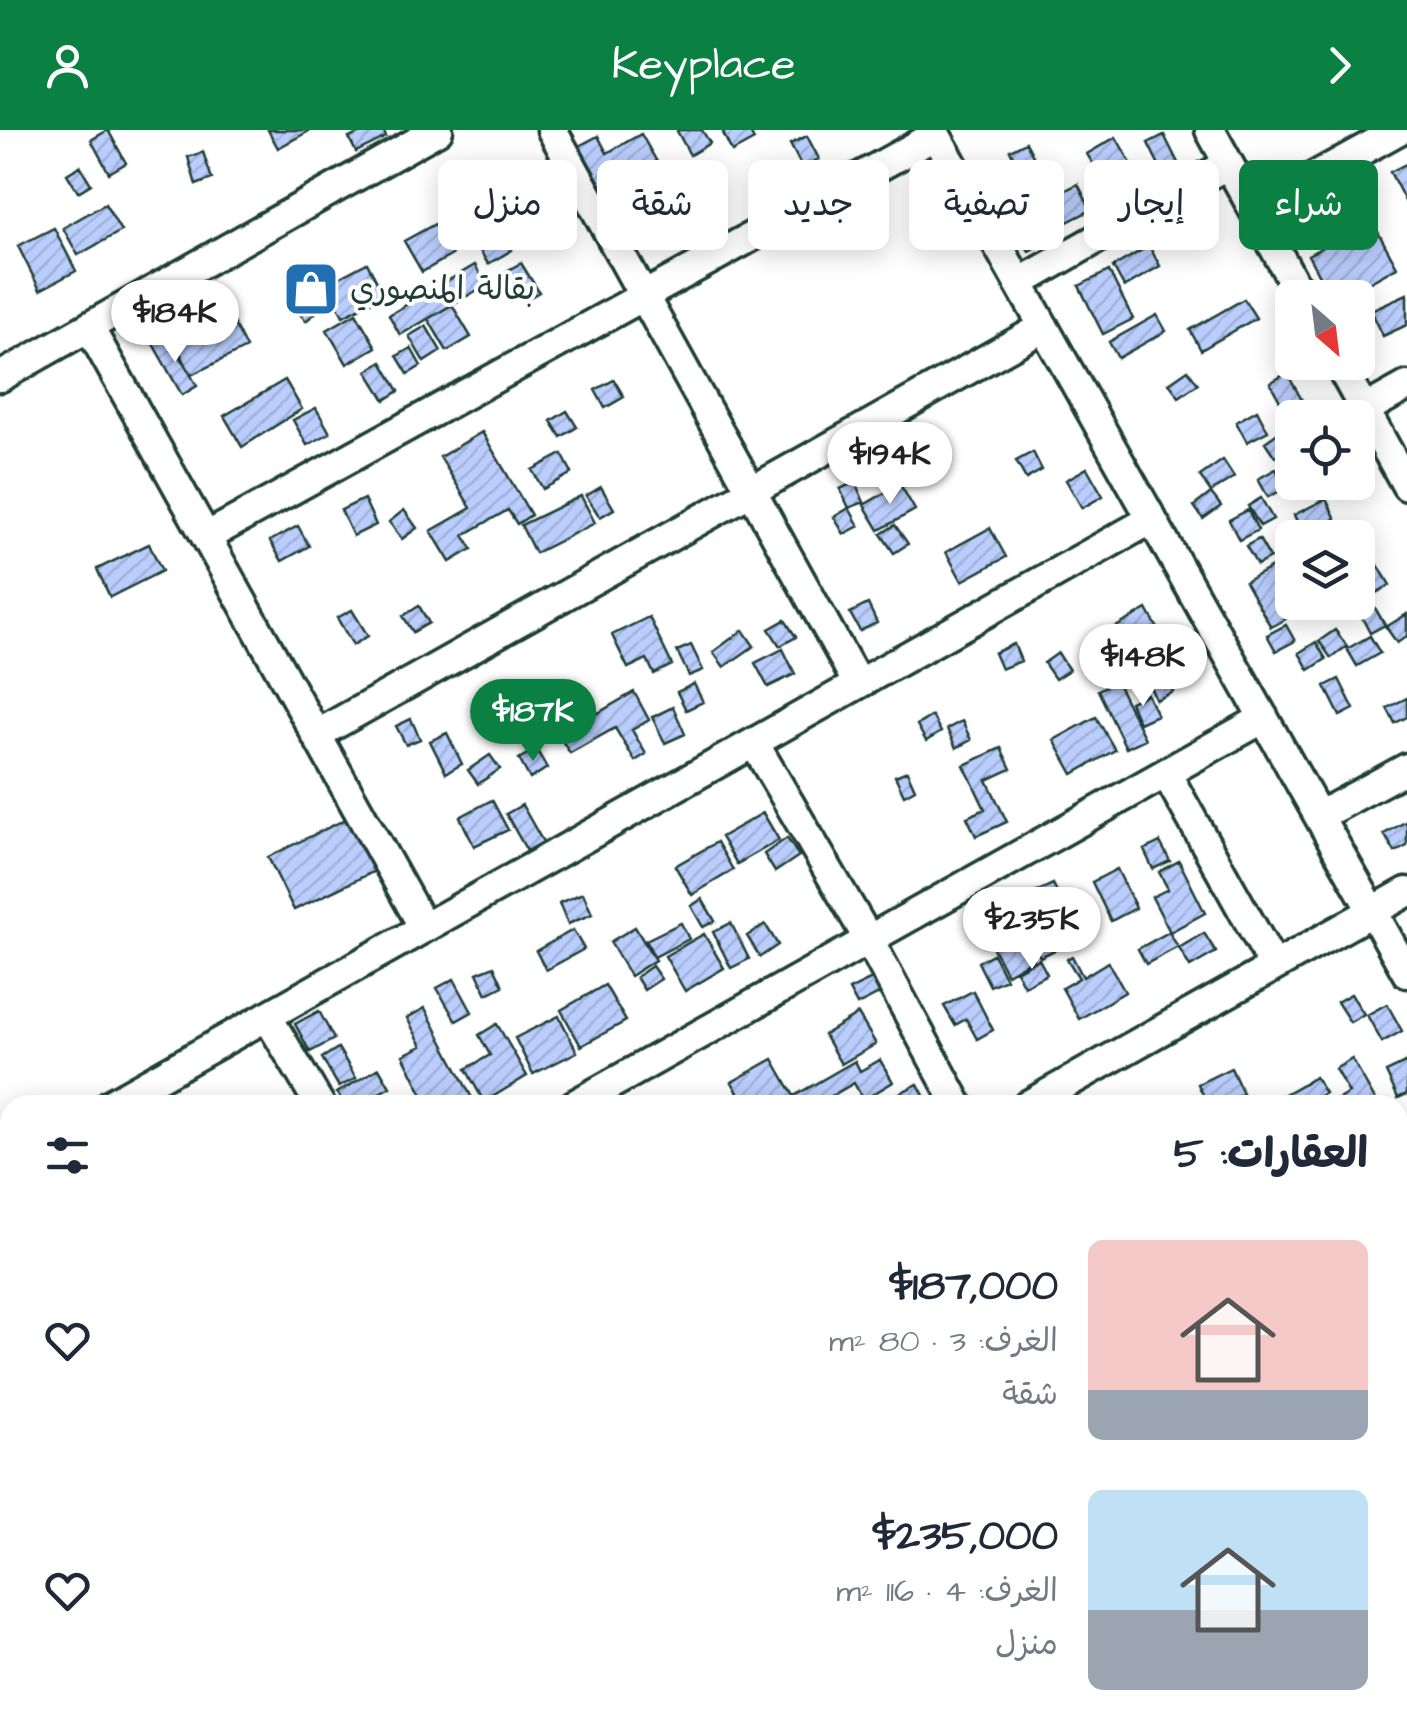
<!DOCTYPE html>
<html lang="ar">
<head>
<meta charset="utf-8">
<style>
  body { margin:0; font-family:"Architects Daughter","Playpen Sans Arabic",sans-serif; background:#f6f6f7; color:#1f2937; direction:rtl; height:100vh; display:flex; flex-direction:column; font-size:38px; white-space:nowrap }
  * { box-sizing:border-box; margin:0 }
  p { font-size:32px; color:#747a83 }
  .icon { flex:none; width:55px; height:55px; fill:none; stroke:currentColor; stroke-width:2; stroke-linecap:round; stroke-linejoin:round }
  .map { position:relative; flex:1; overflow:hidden; direction:ltr }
  .sheet { position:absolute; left:0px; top:965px; width:1408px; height:642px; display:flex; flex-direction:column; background:#fff; border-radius:30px 30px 0 0; box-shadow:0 5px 25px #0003; direction:rtl }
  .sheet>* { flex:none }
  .guide { position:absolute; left:30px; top:30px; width:1348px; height:90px; direction:rtl; display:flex; gap:20px }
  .needle { width:65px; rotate:152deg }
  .fabs { position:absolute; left:1275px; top:150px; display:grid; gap:20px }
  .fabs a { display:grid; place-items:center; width:100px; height:100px; border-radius:15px; background:#fff; box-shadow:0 5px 25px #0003; font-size:50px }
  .price { position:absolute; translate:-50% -85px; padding:0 22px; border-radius:35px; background:#fff; color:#222; font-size:32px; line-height:65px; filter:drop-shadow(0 2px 5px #0008) }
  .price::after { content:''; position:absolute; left:50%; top:60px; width:30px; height:22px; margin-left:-15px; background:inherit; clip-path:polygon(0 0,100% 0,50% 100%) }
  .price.active { background:#0b8043; color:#fff }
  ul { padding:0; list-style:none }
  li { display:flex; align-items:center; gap:30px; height:250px; padding:0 40px }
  li span { display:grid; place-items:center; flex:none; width:280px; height:200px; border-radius:15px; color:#555 }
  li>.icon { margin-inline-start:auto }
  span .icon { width:120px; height:120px; fill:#fffc; stroke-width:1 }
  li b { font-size:42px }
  h2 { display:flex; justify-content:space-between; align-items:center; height:120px; padding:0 40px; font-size:42px }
  .pill { padding:0 35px; border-radius:15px; background:#fff; box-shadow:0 5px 25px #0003; font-size:35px; line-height:90px }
  .pill.active { background:#0b8043; color:#fff }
  header { display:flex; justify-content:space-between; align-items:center; height:130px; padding:0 40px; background:#0b8043; color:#fff; font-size:45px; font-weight:600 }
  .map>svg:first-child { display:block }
  .building { fill:url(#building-hatch); stroke:#1f3d34; stroke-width:2.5 }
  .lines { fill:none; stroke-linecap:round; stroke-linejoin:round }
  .minor-casing { stroke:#1f3d34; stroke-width:35 }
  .secondary-casing { stroke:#1f3d34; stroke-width:45 }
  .minor { stroke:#fff; stroke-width:28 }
  .secondary { stroke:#fff; stroke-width:38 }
  .labels { text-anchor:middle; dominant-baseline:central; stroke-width:8; stroke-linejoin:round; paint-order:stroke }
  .poi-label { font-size:32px; fill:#1f3d34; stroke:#fff; text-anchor:start }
</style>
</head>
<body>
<header><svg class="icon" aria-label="forward" viewBox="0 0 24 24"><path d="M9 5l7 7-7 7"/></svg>Keyplace<svg class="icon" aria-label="person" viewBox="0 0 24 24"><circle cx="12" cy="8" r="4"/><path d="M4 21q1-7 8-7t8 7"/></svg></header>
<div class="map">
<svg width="1407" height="1606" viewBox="0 0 1407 1606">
  <defs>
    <pattern id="building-hatch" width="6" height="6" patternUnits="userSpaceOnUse" patternTransform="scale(2.5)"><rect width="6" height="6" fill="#bbcdfd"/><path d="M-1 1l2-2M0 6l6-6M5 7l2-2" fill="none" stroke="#a0b1d9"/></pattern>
  </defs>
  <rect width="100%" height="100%" fill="#fff"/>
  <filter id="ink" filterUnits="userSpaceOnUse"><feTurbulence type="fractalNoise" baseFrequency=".01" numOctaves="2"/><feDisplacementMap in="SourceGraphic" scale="20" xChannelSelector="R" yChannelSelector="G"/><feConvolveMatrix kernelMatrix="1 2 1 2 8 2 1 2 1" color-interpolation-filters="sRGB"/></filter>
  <g filter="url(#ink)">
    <path class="building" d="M 108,0 L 126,33 L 109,43 L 91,10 Z
      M 268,0 L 311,0 L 278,18 Z
      M 367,0 L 383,0 L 386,7 L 356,22 L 349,8 Z
      M 679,0 L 702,0 L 710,13 L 690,25 L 677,1 Z
      M 729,0 L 749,0 L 754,10 L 732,22 L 723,3 Z
      M 641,4 L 661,39 L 646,48 L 656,63 L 637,74 L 628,57 L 608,67 L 579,16 L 598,6 L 607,23 Z
      M 1164,5 L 1182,41 L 1166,49 L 1148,13 Z
      M 807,6 L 819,29 L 802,37 L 790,14 Z
      M 1116,7 L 1142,53 L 1114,69 L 1087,24 Z
      M 1026,12 L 1042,45 L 1027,53 L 1010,20 Z
      M 203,22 L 212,49 L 196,55 L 188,27 Z
      M 1406,34 L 1407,36 L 1407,75 L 1390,42 Z
      M 80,36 L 91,54 L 78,62 L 67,44 Z
      M 1078,54 L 1091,80 L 1057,97 L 1044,71 Z
      M 485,68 L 497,93 L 456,114 L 443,89 Z
      M 105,74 L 121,101 L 78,125 L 63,98 Z
      M 1047,82 L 1059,103 L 1029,121 L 1016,101 Z
      M 536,84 L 546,104 L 527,113 L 517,93 Z
      M 1372,91 L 1397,137 L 1342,168 L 1331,168 L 1308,125 Z
      M 435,94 L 452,125 L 422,142 L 404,111 Z
      M 54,98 L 76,141 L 40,160 L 18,116 Z
      M 504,105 L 512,120 L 488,134 L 479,119 Z
      M 1149,116 L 1160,136 L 1124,157 L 1113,137 Z
      M 367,133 L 384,165 L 343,186 L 327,154 Z
      M 521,133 L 539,162 L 523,171 L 505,142 Z
      M 475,135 L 486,155 L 400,205 L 389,185 Z
      M 1109,141 L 1133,189 L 1103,204 L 1079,156 Z
      M 304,159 L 321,178 L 306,191 L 290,172 Z
      M 1407,164 L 1407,195 L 1383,206 L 1371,180 Z
      M 1244,169 L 1256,188 L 1201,220 L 1190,200 Z
      M 452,175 L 471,207 L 447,221 L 428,189 Z
      M 227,180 L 246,218 L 191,245 L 172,206 Z
      M 356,183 L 376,217 L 347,234 L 327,200 Z
      M 1157,185 L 1166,201 L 1118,228 L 1109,212 Z
      M 426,196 L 441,221 L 424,232 L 409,206 Z
      M 168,205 L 197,256 L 182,265 L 153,214 Z
      M 411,218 L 421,236 L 408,244 L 397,226 Z
      M 382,232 L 399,261 L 385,270 L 367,241 Z
      M 1188,240 L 1198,254 L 1179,267 L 1169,253 Z
      M 1287,243 L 1303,272 L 1286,282 L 1270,253 Z
      M 285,250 L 302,279 L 242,317 L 224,286 Z
      M 614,250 L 624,267 L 605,278 L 595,260 Z
      M 316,278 L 330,303 L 307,315 L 293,290 Z
      M 1257,280 L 1268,301 L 1247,312 L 1236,292 Z
      M 567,281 L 577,297 L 561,307 L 551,291 Z
      M 1282,300 L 1292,315 L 1275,327 L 1265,312 Z
      M 482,302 L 531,385 L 517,394 L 508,380 L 464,405 L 472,419 L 450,432 L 431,401 L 471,378 L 440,327 Z
      M 1033,322 L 1042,340 L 1026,349 L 1016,331 Z
      M 562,324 L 572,343 L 543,359 L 532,340 Z
      M 1223,330 L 1234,347 L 1211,362 L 1200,346 Z
      M 1087,338 L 1103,366 L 1082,378 L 1066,350 Z
      M 1276,339 L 1286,358 L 1268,367 L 1258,349 Z
      M 855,352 L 864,372 L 849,378 L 840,359 Z
      M 900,354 L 915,380 L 879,400 L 864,375 Z
      M 601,357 L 614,379 L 600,387 L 586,366 Z
      M 1211,363 L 1221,376 L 1203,389 L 1194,376 Z
      M 581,366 L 595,393 L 535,423 L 521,395 Z
      M 1261,368 L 1273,389 L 1260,396 L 1248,376 Z
      M 364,369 L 376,395 L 353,406 L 341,380 Z
      M 1326,369 L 1336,389 L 1303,404 L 1294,385 Z
      M 849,378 L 859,396 L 844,404 L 834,387 Z
      M 404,380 L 417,398 L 402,409 L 389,392 Z
      M 1248,380 L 1258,400 L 1239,410 L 1229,390 Z
      M 895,395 L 908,414 L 894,423 L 881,404 Z
      M 298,396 L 309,416 L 282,431 L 270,411 Z
      M 990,398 L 1006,427 L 962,451 L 946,422 Z
      M 1259,409 L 1270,428 L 1257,435 L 1246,416 Z
      M 149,414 L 162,441 L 110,467 L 97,439 Z
      M 1378,435 L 1390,455 L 1369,467 L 1358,447 Z
      M 1274,436 L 1292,468 L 1292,472 L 1295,472 L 1300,481 L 1271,497 L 1245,452 Z
      M 1371,471 L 1385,495 L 1370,503 L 1357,478 Z
      M 868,474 L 877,493 L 860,501 L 850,483 Z
      M 419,476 L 429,493 L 413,502 L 403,486 Z
      M 1147,479 L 1162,506 L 1126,526 L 1111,500 Z
      M 352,480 L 368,506 L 353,515 L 337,488 Z
      M 1407,484 L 1407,506 L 1397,513 L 1386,497 Z
      M 649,487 L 672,535 L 654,544 L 647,529 L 628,538 L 612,505 Z
      M 785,490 L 796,507 L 780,516 L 769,499 Z
      M 1286,495 L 1295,511 L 1276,521 L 1267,505 Z
      M 743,500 L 754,516 L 724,537 L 713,522 Z
      M 1335,500 L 1347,516 L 1331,528 L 1319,511 Z
      M 1370,506 L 1380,523 L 1357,536 L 1347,519 Z
      M 1188,512 L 1196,526 L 1178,536 L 1170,522 Z
      M 1316,512 L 1326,529 L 1309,540 L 1299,523 Z
      M 1014,514 L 1021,531 L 1001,539 L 994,523 Z
      M 691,515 L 703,540 L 689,546 L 677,521 Z
      M 783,519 L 795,544 L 768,557 L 755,533 Z
      M 1058,523 L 1069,540 L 1055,549 L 1044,533 Z
      M 1165,544 L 1173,562 L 1156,570 L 1148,552 Z
      M 1339,549 L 1354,579 L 1340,586 L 1325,556 Z
      M 1116,551 L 1145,609 L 1126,618 L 1098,560 Z
      M 694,554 L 703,572 L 686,580 L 677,562 Z
      M 634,562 L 649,590 L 632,600 L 646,624 L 635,631 L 615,598 L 570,623 L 559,606 Z
      M 1147,564 L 1157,585 L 1139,593 L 1130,572 Z
      M 1407,568 L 1407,587 L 1395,593 L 1387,578 Z
      M 673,577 L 685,604 L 665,613 L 652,587 Z
      M 932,586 L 941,602 L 926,611 L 917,595 Z
      M 1096,587 L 1115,620 L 1073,644 L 1054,610 Z
      M 411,589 L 420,609 L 406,615 L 396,596 Z
      M 962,591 L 971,610 L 956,618 L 947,599 Z
      M 447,603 L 462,634 L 446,643 L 430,611 Z
      M 1001,618 L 1011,639 L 987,650 L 1007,692 L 976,706 L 967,687 L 985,679 L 964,635 Z
      M 536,619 L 547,638 L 530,649 L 519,629 Z
      M 490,625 L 500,639 L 478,654 L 468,640 Z
      M 907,641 L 915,659 L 904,665 L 895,646 Z
      M 492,670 L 508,700 L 474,716 L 460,687 Z
      M 522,675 L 543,712 L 527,721 L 506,684 Z
      M 371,677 L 398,730 L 294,780 L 268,727 Z
      M 763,683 L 779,710 L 737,734 L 721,707 Z
      M 1407,691 L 1407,716 L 1395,722 L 1384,704 Z
      M 787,708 L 799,726 L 775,742 L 764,724 Z
      M 717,712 L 733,740 L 692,765 L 675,736 Z
      M 1160,712 L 1170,731 L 1153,739 L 1144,720 Z
      M 1179,731 L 1205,783 L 1170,802 L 1152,767 L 1168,759 L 1159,742 Z
      M 1117,739 L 1136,778 L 1111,791 L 1092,752 Z
      M 1053,754 L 1080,808 L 1040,827 L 1014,773 Z
      M 583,763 L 592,784 L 568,794 L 559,773 Z
      M 702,769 L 715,791 L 703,797 L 691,776 Z
      M 681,793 L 689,809 L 654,827 L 646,810 Z
      M 731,793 L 749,829 L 731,838 L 713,802 Z
      M 1012,793 L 1033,829 L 1007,844 L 987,807 Z
      M 765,794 L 778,815 L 760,827 L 747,806 Z
      M 635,797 L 655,830 L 630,846 L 610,812 Z
      M 573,800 L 584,819 L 546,840 L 536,821 Z
      M 1169,802 L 1178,817 L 1146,834 L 1138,819 Z
      M 1204,803 L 1216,822 L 1190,837 L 1179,818 Z
      M 704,804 L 724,838 L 685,861 L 665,826 Z
      M 993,824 L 1006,849 L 990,856 L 978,832 Z
      M 1072,826 L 1083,847 L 1108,832 L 1125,862 L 1079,889 L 1062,858 L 1079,848 L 1067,829 Z
      M 1039,829 L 1047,844 L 1024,856 L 1016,841 Z
      M 494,836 L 503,856 L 487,864 L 477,843 Z
      M 652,836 L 661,849 L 644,860 L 636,847 Z
      M 878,846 L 885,861 L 857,875 L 849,860 Z
      M 454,849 L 472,882 L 456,891 L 437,858 Z
      M 605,855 L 626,891 L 581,916 L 561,880 Z
      M 973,861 L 993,900 L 977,909 L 966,889 L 955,895 L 944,876 Z
      M 1351,864 L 1364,884 L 1350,892 L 1337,872 Z
      M 1387,874 L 1402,901 L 1382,912 L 1367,885 Z
      M 425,878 L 474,972 L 469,975 L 428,975 L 403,925 L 422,916 L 407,888 Z
      M 319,881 L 334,909 L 310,922 L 295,894 Z
      M 858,884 L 876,914 L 841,934 L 824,905 Z
      M 559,886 L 577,922 L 533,944 L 515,908 Z
      M 497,894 L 527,946 L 484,972 L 466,939 L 490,925 L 479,905 Z
      M 338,918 L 356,948 L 339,957 L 322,928 Z
      M 773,929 L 794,966 L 855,931 L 860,941 L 880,930 L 893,952 L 863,970 L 854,953 L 816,975 L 745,975 L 732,952 Z
      M 1352,929 L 1378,975 L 1328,975 L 1349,963 L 1335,939 Z
      M 1407,932 L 1407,964 L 1398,968 L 1386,942 Z
      M 379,938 L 390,957 L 358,975 L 344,975 L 337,963 Z
      M 1231,938 L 1243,964 L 1220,975 L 1208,975 L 1198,954 Z
      M 1315,947 L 1325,963 L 1304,975 L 1270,975 L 1269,973 Z
      M 918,954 L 929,975 L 889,975 L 886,970 Z
      M 1407,1087 L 1407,1126 L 1406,1127 L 1398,1111 L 1398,1092 Z
      M 4,1116 L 10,1128 L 10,1152 L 5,1155 L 0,1146 L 0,1119 Z
      M 10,1192 L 10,1237 L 0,1243 L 0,1198 Z
      M 0,1383 L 10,1397 L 10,1428 L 0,1434 Z
      M 65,1598 L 98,1598 L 101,1603 L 95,1606 L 70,1606 Z"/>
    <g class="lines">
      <g class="minor-casing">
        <path id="minor" d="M 552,0 L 858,554
          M 933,0 L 1407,843
          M 1210,0 L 1302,168
          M 1254,80 L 1399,0
          M 1019,153 L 1228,34
          M 89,197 L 424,798
          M 1338,232 L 1407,356
          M 0,247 L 438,0
          M 1364,280 L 1407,256
          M 206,407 L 936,5
          M 316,605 L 1044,197
          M 754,613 L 869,810 L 958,975
          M 1166,643 L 1274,836
          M 1319,686 L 1407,638
          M 267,886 L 320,975
          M 109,975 L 1152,389
          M 574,975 L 1264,588
          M 1028,975 L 1407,762
          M 1398,1029 L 1407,1023
          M 0,1036 L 10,1031
          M 0,1297 L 10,1291
          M 0,1552 L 10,1546
          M 222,1598 L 227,1606
          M 604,1598 L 609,1606
          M 369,1606 L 384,1598"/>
      </g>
      <g class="secondary-casing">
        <path id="secondary" d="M 1398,1345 L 1407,1340
          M 929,1606 L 945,1598"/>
      </g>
      <use href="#minor" class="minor"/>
      <use href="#secondary" class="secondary"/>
    </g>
  </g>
  <defs>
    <g id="shop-square" transform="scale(2.875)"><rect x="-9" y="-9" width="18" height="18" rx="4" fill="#1f6fb2" stroke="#fff"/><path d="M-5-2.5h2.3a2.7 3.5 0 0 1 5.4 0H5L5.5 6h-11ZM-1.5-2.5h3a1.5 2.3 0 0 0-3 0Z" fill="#fff"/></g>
  </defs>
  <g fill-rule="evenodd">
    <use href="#shop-square" x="311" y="159"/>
  </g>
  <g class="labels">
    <g class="poi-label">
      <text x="350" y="159">بقالة المنصوري</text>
    </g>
  </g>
</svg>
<div class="fabs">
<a><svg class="needle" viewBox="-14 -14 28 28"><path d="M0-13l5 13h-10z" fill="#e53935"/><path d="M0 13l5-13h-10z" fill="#747a83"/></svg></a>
<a><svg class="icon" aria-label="locate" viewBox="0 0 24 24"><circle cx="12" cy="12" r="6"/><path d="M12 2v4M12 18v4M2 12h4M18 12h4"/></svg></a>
<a><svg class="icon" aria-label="layers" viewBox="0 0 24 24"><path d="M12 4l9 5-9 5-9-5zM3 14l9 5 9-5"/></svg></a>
</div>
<b class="price" style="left:175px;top:235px">$184K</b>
<b class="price" style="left:890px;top:377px">$194K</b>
<b class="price" style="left:1143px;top:579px">$148K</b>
<b class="price active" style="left:533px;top:634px">$187K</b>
<b class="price" style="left:1032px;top:842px">$235K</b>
<div class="guide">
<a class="pill active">شراء</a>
<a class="pill">إيجار</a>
<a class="pill">تصفية</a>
<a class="pill">جديد</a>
<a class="pill">شقة</a>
<a class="pill">منزل</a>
</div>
<section class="sheet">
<h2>العقارات: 5<svg class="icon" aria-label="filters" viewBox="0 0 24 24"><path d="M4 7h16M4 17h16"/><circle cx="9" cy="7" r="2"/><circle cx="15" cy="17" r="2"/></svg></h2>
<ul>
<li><span style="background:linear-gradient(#f6c9c9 75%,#9aa5b1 0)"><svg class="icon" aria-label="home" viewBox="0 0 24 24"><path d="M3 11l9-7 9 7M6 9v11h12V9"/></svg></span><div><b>$187,000</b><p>الغرف: 3 · 80 m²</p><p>شقة</p></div><svg class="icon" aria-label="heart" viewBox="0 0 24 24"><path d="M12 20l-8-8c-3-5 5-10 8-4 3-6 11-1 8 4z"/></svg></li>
<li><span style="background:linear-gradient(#bfe0f5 60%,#9aa5b1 0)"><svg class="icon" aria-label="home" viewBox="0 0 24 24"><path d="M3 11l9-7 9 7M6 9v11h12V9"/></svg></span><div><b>$235,000</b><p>الغرف: 4 · 116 m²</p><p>منزل</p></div><svg class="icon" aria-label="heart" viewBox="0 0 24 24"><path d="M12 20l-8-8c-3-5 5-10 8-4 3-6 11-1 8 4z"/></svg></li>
</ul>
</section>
</div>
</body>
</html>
